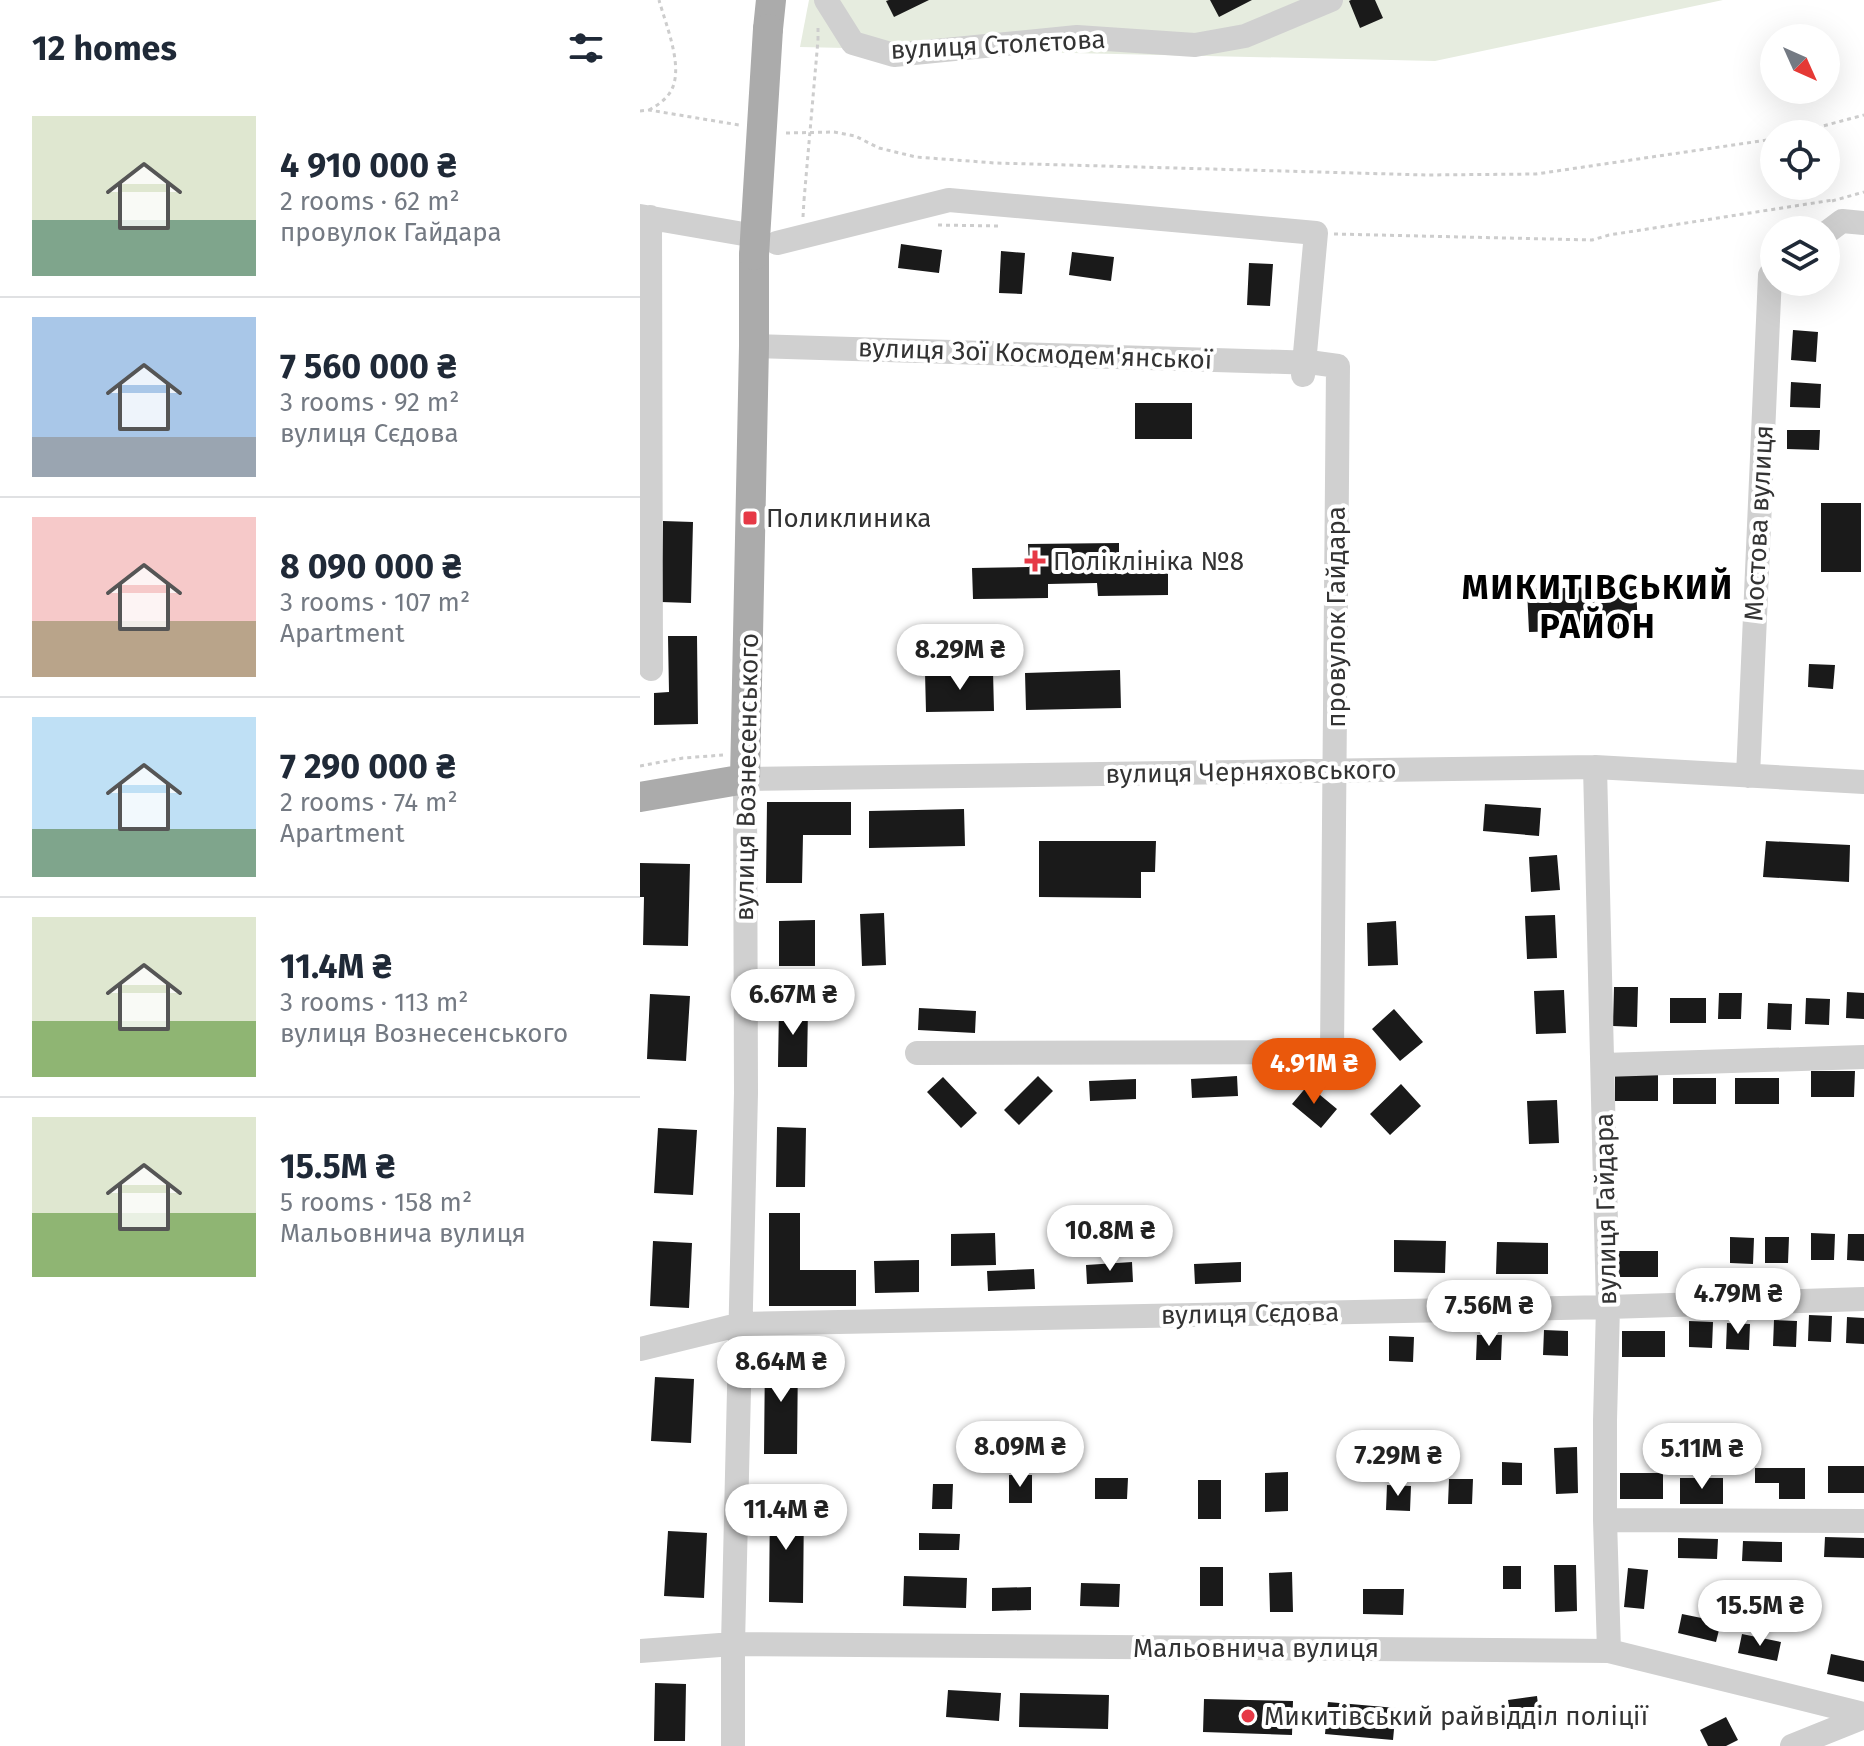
<!DOCTYPE html>
<html lang="en">
<head>
<meta charset="utf-8">
<style>
  body { margin:0; font-family:"Fira Sans",sans-serif; background:#f2f2f3; color:#1f2937; height:100vh; display:flex; flex-direction:column; font-size:30px; white-space:nowrap }
  * { box-sizing:border-box; margin:0 }
  p { font-size:26px; color:#747a83 }
  .icon { flex:none; width:44px; height:44px; fill:none; stroke:currentColor; stroke-width:2; stroke-linecap:round; stroke-linejoin:round }
  .map { position:relative; flex:1; overflow:hidden }
  .drawer { display:flex; flex-direction:column; background:#fff; width:640px }
  .drawer>* { flex:none }
  .needle { width:52px; rotate:135deg }
  .fabs { position:absolute; left:1120px; top:24px; display:grid; gap:16px }
  .fabs a { display:grid; place-items:center; width:80px; height:80px; border-radius:50%; background:#fff; box-shadow:0 8px 32px #0002; font-size:40px }
  .price { position:absolute; translate:-50% -68px; padding:0 18px; border-radius:28px; background:#fff; color:#222; font-size:26px; line-height:52px; filter:drop-shadow(0 2px 4px #0008) }
  .price::after { content:''; position:absolute; left:50%; top:48px; width:24px; height:18px; margin-left:-12px; background:inherit; clip-path:polygon(0 0,100% 0,50% 100%) }
  .price.current { background:#ea580c; color:#fff }
  ul { padding:0; list-style:none }
  li { display:flex; align-items:center; gap:24px; height:200px; padding:0 32px }
  li+li { border-top:2px solid #e0e1e3 }
  li span { display:grid; place-items:center; flex:none; width:224px; height:160px; border-radius:0px; color:#555 }
  li>.icon { margin-inline-start:auto }
  span .icon { width:96px; height:96px; fill:#fffc; stroke-width:1 }
  li b { font-size:34px }
  h2 { display:flex; justify-content:space-between; align-items:center; height:96px; padding:0 32px; font-size:34px }
  main { display:flex; flex:1; min-height:0 }
  .map>svg:first-child { display:block }
  .green { fill:#e6ecdf }
  .building { fill:#1a1a1a }
  .lines { fill:none; stroke-linecap:round; stroke-linejoin:round }
  .path { stroke:#cdcdcd; stroke-width:3; stroke-dasharray:4 4; stroke-linecap:butt }
  .minor { stroke:#d0d0d0; stroke-width:24 }
  .major { stroke:#ababab; stroke-width:30 }
  .path-bridge { stroke:#cdcdcd; stroke-width:3; stroke-dasharray:4 4; stroke-linecap:butt }
  .major-bridge { stroke:#ababab; stroke-width:30 }
  .poi-dot { fill:#e63946; stroke:#fff; stroke-width:3 }
  .labels { text-anchor:middle; dominant-baseline:central; stroke-width:8; stroke-linejoin:round; paint-order:stroke }
  .street-label { font-size:26px; fill:#333; stroke:#fff }
  .poi-label { font-size:26px; fill:#333; stroke:#fff; text-anchor:start }
  .district-label { font-size:34px; font-weight:bold; letter-spacing:2px; fill:#000; stroke:#fff }
</style>
</head>
<body>
<main>
<section class="drawer">
<h2>12 homes<svg class="icon" aria-label="filters" viewBox="0 0 24 24"><path d="M4 7h16M4 17h16"/><circle cx="9" cy="7" r="2"/><circle cx="15" cy="17" r="2"/></svg></h2>
<ul>
<li><span style="background:linear-gradient(#dfe7d0 65%,#7fa58c 0)"><svg class="icon" aria-label="home" viewBox="0 0 24 24"><path d="M3 11l9-7 9 7M6 9v11h12V9"/></svg></span><div><b>4 910 000 ₴</b><p>2 rooms · 62 m²</p><p>провулок Гайдара</p></div></li>
<li><span style="background:linear-gradient(#a9c7e8 75%,#9aa5b1 0)"><svg class="icon" aria-label="home" viewBox="0 0 24 24"><path d="M3 11l9-7 9 7M6 9v11h12V9"/></svg></span><div><b>7 560 000 ₴</b><p>3 rooms · 92 m²</p><p>вулиця Сєдова</p></div></li>
<li><span style="background:linear-gradient(#f6c9c9 65%,#b9a48a 0)"><svg class="icon" aria-label="home" viewBox="0 0 24 24"><path d="M3 11l9-7 9 7M6 9v11h12V9"/></svg></span><div><b>8 090 000 ₴</b><p>3 rooms · 107 m²</p><p>Apartment</p></div></li>
<li><span style="background:linear-gradient(#bfe0f5 70%,#7fa58c 0)"><svg class="icon" aria-label="home" viewBox="0 0 24 24"><path d="M3 11l9-7 9 7M6 9v11h12V9"/></svg></span><div><b>7 290 000 ₴</b><p>2 rooms · 74 m²</p><p>Apartment</p></div></li>
<li><span style="background:linear-gradient(#dfe7d0 65%,#8fb573 0)"><svg class="icon" aria-label="home" viewBox="0 0 24 24"><path d="M3 11l9-7 9 7M6 9v11h12V9"/></svg></span><div><b>11.4M ₴</b><p>3 rooms · 113 m²</p><p>вулиця Вознесенського</p></div></li>
<li><span style="background:linear-gradient(#dfe7d0 60%,#8fb573 0)"><svg class="icon" aria-label="home" viewBox="0 0 24 24"><path d="M3 11l9-7 9 7M6 9v11h12V9"/></svg></span><div><b>15.5M ₴</b><p>5 rooms · 158 m²</p><p>Мальовнича вулиця</p></div></li>
</ul>
</section>
<div class="map">
<svg width="1224" height="1746" viewBox="0 0 1224 1746">
  <rect width="100%" height="100%" fill="#fff"/>
  <path class="green" d="M 169,0 L 1083,0 L 795,61 L 160,47 Z"/>
  <path class="building" d="M 249,0 L 289,0 L 254,17 L 246,1 Z
    M 570,0 L 612,0 L 579,17 Z
    M 711,0 L 735,0 L 743,18 L 720,28 L 709,1 Z
    M 261,244 L 302,250 L 299,273 L 258,268 Z
    M 361,251 L 385,253 L 382,294 L 359,293 Z
    M 432,252 L 474,257 L 471,281 L 429,275 Z
    M 609,263 L 633,264 L 630,306 L 607,305 Z
    M 1153,330 L 1178,332 L 1176,362 L 1151,360 Z
    M 1151,382 L 1181,384 L 1180,408 L 1150,407 Z
    M 495,403 L 552,403 L 552,439 L 495,439 Z
    M 1147,430 L 1180,430 L 1179,450 L 1147,449 Z
    M 1181,503 L 1221,503 L 1221,572 L 1181,572 Z
    M 23,521 L 53,522 L 51,603 L 21,602 Z
    M 479,543 L 479,565 L 528,565 L 528,595 L 458,596 L 457,583 L 408,584 L 408,598 L 333,599 L 332,568 L 389,567 L 388,544 Z
    M 996,586 L 998,629 L 889,632 L 887,589 Z
    M 28,636 L 57,636 L 58,724 L 14,725 L 14,693 L 29,692 Z
    M 1169,664 L 1195,665 L 1193,689 L 1168,687 Z
    M 480,670 L 481,708 L 386,710 L 385,673 Z
    M 353,671 L 354,711 L 286,712 L 285,672 Z
    M 127,802 L 211,802 L 211,835 L 163,835 L 162,883 L 126,883 Z
    M 845,804 L 901,808 L 899,836 L 843,831 Z
    M 324,809 L 325,846 L 229,848 L 229,811 Z
    M 399,841 L 516,841 L 515,872 L 501,872 L 501,898 L 399,897 Z
    M 1126,841 L 1210,845 L 1209,882 L 1123,877 Z
    M 917,855 L 920,890 L 891,892 L 889,857 Z
    M 0,863 L 50,864 L 48,946 L 3,945 L 4,897 L 0,897 Z
    M 244,913 L 246,965 L 222,966 L 220,914 Z
    M 915,915 L 917,958 L 887,959 L 885,916 Z
    M 175,920 L 175,966 L 139,966 L 139,921 Z
    M 756,921 L 758,965 L 728,966 L 727,923 Z
    M 974,987 L 998,987 L 997,1027 L 973,1026 Z
    M 924,990 L 926,1033 L 896,1034 L 894,991 Z
    M 1207,992 L 1224,993 L 1224,1019 L 1206,1018 Z
    M 1079,993 L 1102,993 L 1101,1019 L 1078,1019 Z
    M 10,994 L 50,996 L 46,1061 L 7,1059 Z
    M 1030,998 L 1066,998 L 1066,1023 L 1030,1023 Z
    M 1166,998 L 1190,999 L 1189,1025 L 1165,1024 Z
    M 1128,1003 L 1152,1004 L 1151,1030 L 1127,1029 Z
    M 139,1007 L 168,1008 L 167,1067 L 138,1067 Z
    M 279,1008 L 336,1011 L 335,1033 L 278,1030 Z
    M 754,1009 L 783,1042 L 760,1061 L 732,1029 Z
    M 1171,1071 L 1215,1071 L 1214,1097 L 1171,1097 Z
    M 975,1075 L 1018,1075 L 1018,1101 L 975,1101 Z
    M 398,1076 L 413,1091 L 379,1125 L 364,1110 Z
    M 597,1076 L 598,1096 L 552,1098 L 551,1079 Z
    M 303,1077 L 337,1113 L 321,1128 L 287,1092 Z
    M 1033,1078 L 1076,1078 L 1076,1104 L 1033,1104 Z
    M 1095,1078 L 1139,1078 L 1139,1104 L 1095,1104 Z
    M 496,1079 L 496,1099 L 450,1101 L 449,1081 Z
    M 761,1084 L 781,1106 L 750,1135 L 730,1114 Z
    M 668,1085 L 697,1109 L 681,1128 L 652,1104 Z
    M 917,1100 L 919,1143 L 889,1144 L 887,1101 Z
    M 137,1127 L 166,1128 L 165,1187 L 136,1187 Z
    M 18,1128 L 57,1130 L 53,1195 L 14,1193 Z
    M 129,1213 L 160,1213 L 160,1270 L 216,1270 L 216,1306 L 129,1306 Z
    M 355,1233 L 356,1265 L 311,1266 L 311,1234 Z
    M 1171,1233 L 1195,1234 L 1194,1260 L 1171,1260 Z
    M 1208,1234 L 1224,1234 L 1224,1261 L 1207,1260 Z
    M 1090,1237 L 1114,1238 L 1113,1264 L 1090,1263 Z
    M 1125,1237 L 1149,1237 L 1148,1263 L 1125,1263 Z
    M 754,1240 L 806,1241 L 805,1273 L 754,1272 Z
    M 13,1241 L 52,1243 L 49,1308 L 10,1306 Z
    M 857,1242 L 908,1243 L 908,1274 L 856,1274 Z
    M 975,1251 L 1018,1251 L 1018,1277 L 975,1277 Z
    M 279,1260 L 279,1292 L 235,1293 L 234,1261 Z
    M 492,1262 L 493,1282 L 447,1284 L 446,1265 Z
    M 601,1262 L 601,1282 L 555,1284 L 554,1264 Z
    M 394,1269 L 395,1289 L 348,1291 L 347,1271 Z
    M 1169,1315 L 1192,1316 L 1191,1342 L 1168,1341 Z
    M 1207,1317 L 1224,1318 L 1224,1344 L 1206,1343 Z
    M 1134,1320 L 1157,1321 L 1156,1347 L 1133,1346 Z
    M 1049,1321 L 1073,1322 L 1072,1348 L 1049,1347 Z
    M 1087,1323 L 1110,1324 L 1109,1350 L 1086,1349 Z
    M 904,1330 L 928,1331 L 928,1356 L 903,1355 Z
    M 982,1331 L 1025,1331 L 1025,1357 L 982,1357 Z
    M 837,1335 L 862,1335 L 861,1360 L 836,1360 Z
    M 749,1336 L 774,1337 L 773,1362 L 749,1361 Z
    M 125,1354 L 158,1354 L 157,1454 L 124,1454 Z
    M 15,1377 L 54,1379 L 51,1443 L 11,1441 Z
    M 937,1447 L 938,1493 L 916,1494 L 914,1448 Z
    M 862,1462 L 882,1463 L 882,1485 L 862,1485 Z
    M 1188,1466 L 1224,1466 L 1224,1493 L 1188,1493 Z
    M 1115,1468 L 1165,1468 L 1165,1499 L 1139,1499 L 1139,1483 L 1115,1483 Z
    M 648,1472 L 648,1511 L 625,1512 L 625,1473 Z
    M 980,1473 L 1023,1473 L 1023,1499 L 980,1499 Z
    M 369,1475 L 392,1475 L 392,1503 L 369,1503 Z
    M 455,1478 L 488,1478 L 487,1499 L 455,1499 Z
    M 1040,1478 L 1083,1478 L 1083,1504 L 1040,1504 Z
    M 809,1479 L 833,1479 L 832,1504 L 808,1504 Z
    M 558,1480 L 581,1480 L 581,1519 L 558,1519 Z
    M 293,1484 L 313,1484 L 312,1509 L 292,1509 Z
    M 747,1485 L 771,1486 L 770,1511 L 746,1510 Z
    M 130,1502 L 164,1503 L 163,1603 L 129,1602 Z
    M 28,1531 L 67,1533 L 64,1598 L 24,1596 Z
    M 279,1533 L 320,1534 L 319,1550 L 279,1550 Z
    M 1185,1537 L 1224,1538 L 1224,1558 L 1184,1557 Z
    M 1038,1538 L 1078,1539 L 1077,1559 L 1038,1558 Z
    M 1103,1541 L 1142,1542 L 1142,1562 L 1102,1561 Z
    M 914,1565 L 936,1565 L 937,1611 L 915,1612 Z
    M 863,1566 L 881,1566 L 881,1589 L 863,1589 Z
    M 560,1567 L 583,1567 L 583,1606 L 560,1606 Z
    M 988,1568 L 1008,1570 L 1004,1609 L 984,1607 Z
    M 652,1572 L 653,1612 L 630,1612 L 629,1573 Z
    M 264,1576 L 327,1578 L 326,1608 L 263,1606 Z
    M 441,1583 L 480,1584 L 479,1607 L 440,1606 Z
    M 391,1587 L 391,1610 L 352,1611 L 352,1588 Z
    M 723,1589 L 764,1589 L 763,1615 L 723,1614 Z
    M 1042,1614 L 1081,1622 L 1076,1642 L 1038,1633 Z
    M 1102,1634 L 1141,1642 L 1137,1661 L 1098,1653 Z
    M 1191,1654 L 1224,1661 L 1224,1682 L 1187,1674 Z
    M 15,1683 L 46,1684 L 45,1741 L 14,1741 Z
    M 308,1690 L 361,1693 L 359,1721 L 306,1717 Z
    M 380,1693 L 469,1695 L 468,1729 L 379,1727 Z
    M 897,1696 L 900,1722 L 872,1726 L 868,1700 Z
    M 564,1699 L 653,1701 L 652,1735 L 563,1732 Z
    M 688,1702 L 756,1708 L 753,1740 L 685,1734 Z
    M 1086,1717 L 1098,1740 L 1086,1746 L 1068,1746 L 1060,1730 Z"/>
  <g class="lines">
    <path class="path" d="M 178,40 L 178,28
      M 9,110 C 16,106 24,101 29,94 C 46,71 26,26 19,0
      M 0,111 L 9,110 L 99,125
      M 146,133 L 194,132 L 215,136 L 239,148 L 276,157 L 355,163 L 786,175 L 896,174 L 1134,139
      M 1153,134 L 1224,115
      M 1192,201 L 1224,192
      M 163,217 L 164,200
      M 298,225 L 359,226
      M 1159,229 L 1168,221
      M 694,234 L 952,240 L 969,235 L 1193,200
      M 0,766 L 43,758 L 83,755"/>
    <path class="minor" d="M 186,0 L 213,43 L 254,55 L 437,37 L 555,45 L 605,36 L 691,0
      M 0,216 L 115,236
      M 10,217 L 11,669
      M 1186,233 L 1202,221 L 1224,223
      M 137,243 L 309,200 L 676,233 L 663,375
      M 114,346 L 676,363 L 698,366 L 692,1052 L 277,1053
      M 955,767 L 968,1307 L 965,1420 L 965,1520 L 969,1651
      M 1108,776 L 1130,275 L 1134,272
      M 963,1065 L 1224,1057
      M 0,1349 L 102,1324 L 968,1307 L 1224,1299
      M 965,1520 L 1224,1521
      M 0,1651 L 93,1644 L 969,1651 L 1224,1714
      M 93,1746 L 93,1644 L 106,1093 L 105,779 L 955,767 L 1224,782
      M 1152,1746 L 1224,1717"/>
    <path class="major" d="M 128,29 L 131,0
      M 0,797 L 105,779 L 114,346 L 114,255"/>
    <path class="path-bridge" d="M 164,200 L 178,40"/>
    <path class="major-bridge" d="M 114,255 L 128,29"/>
  </g>
  <g class="poi-dot">
    <rect x="102" y="510" width="16" height="16" rx="4"/>
    <path d="M391 549h8v8h8v8h-8v8h-8v-8h-8v-8h8z"/>
    <circle cx="608" cy="1716" r="8"/>
  </g>
  <g class="labels">
    <g class="street-label">
      <text transform="translate(358 45) rotate(-3)">вулиця Столєтова</text>
      <text transform="translate(395 354) rotate(2)">вулиця Зої Космодем'янської</text>
      <text transform="translate(1119 523) rotate(-87)">Мостова вулиця</text>
      <text transform="translate(696 617) rotate(-90)">провулок Гайдара</text>
      <text transform="translate(611 772) rotate(-1)">вулиця Черняховського</text>
      <text transform="translate(107 777) rotate(-89)">вулиця Вознесенського</text>
      <text transform="translate(966 1209) rotate(-91)">вулиця Гайдара</text>
      <text transform="translate(610 1314) rotate(-1)">вулиця Сєдова</text>
      <text x="616" y="1648">Мальовнича вулиця</text>
    </g>
    <g class="poi-label">
      <text x="126" y="518">Поликлиника</text>
      <text x="413" y="561">Поліклініка №8</text>
      <text x="624" y="1716">Микитівський райвідділ поліції</text>
    </g>
    <g class="district-label">
      <text x="958" y="587">МИКИТІВСЬКИЙ<tspan x="958" dy="39">РАЙОН</tspan></text>
    </g>
  </g>
</svg>
<div class="fabs">
<a><svg class="needle" viewBox="-14 -14 28 28"><path d="M0-13l5 13h-10z" fill="#e53935"/><path d="M0 13l5-13h-10z" fill="#747a83"/></svg></a>
<a><svg class="icon" aria-label="locate" viewBox="0 0 24 24"><circle cx="12" cy="12" r="6"/><path d="M12 2v4M12 18v4M2 12h4M18 12h4"/></svg></a>
<a><svg class="icon" aria-label="layers" viewBox="0 0 24 24"><path d="M12 4l9 5-9 5-9-5zM3 14l9 5 9-5"/></svg></a>
</div>
<b class="price" style="left:320px;top:692px">8.29M ₴</b>
<b class="price" style="left:153px;top:1037px">6.67M ₴</b>
<b class="price current" style="left:674px;top:1106px">4.91M ₴</b>
<b class="price" style="left:470px;top:1273px">10.8M ₴</b>
<b class="price" style="left:1098px;top:1336px">4.79M ₴</b>
<b class="price" style="left:849px;top:1348px">7.56M ₴</b>
<b class="price" style="left:141px;top:1404px">8.64M ₴</b>
<b class="price" style="left:380px;top:1489px">8.09M ₴</b>
<b class="price" style="left:1062px;top:1491px">5.11M ₴</b>
<b class="price" style="left:758px;top:1498px">7.29M ₴</b>
<b class="price" style="left:146px;top:1552px">11.4M ₴</b>
<b class="price" style="left:1120px;top:1648px">15.5M ₴</b>
</div>
</main>
</body>
</html>
